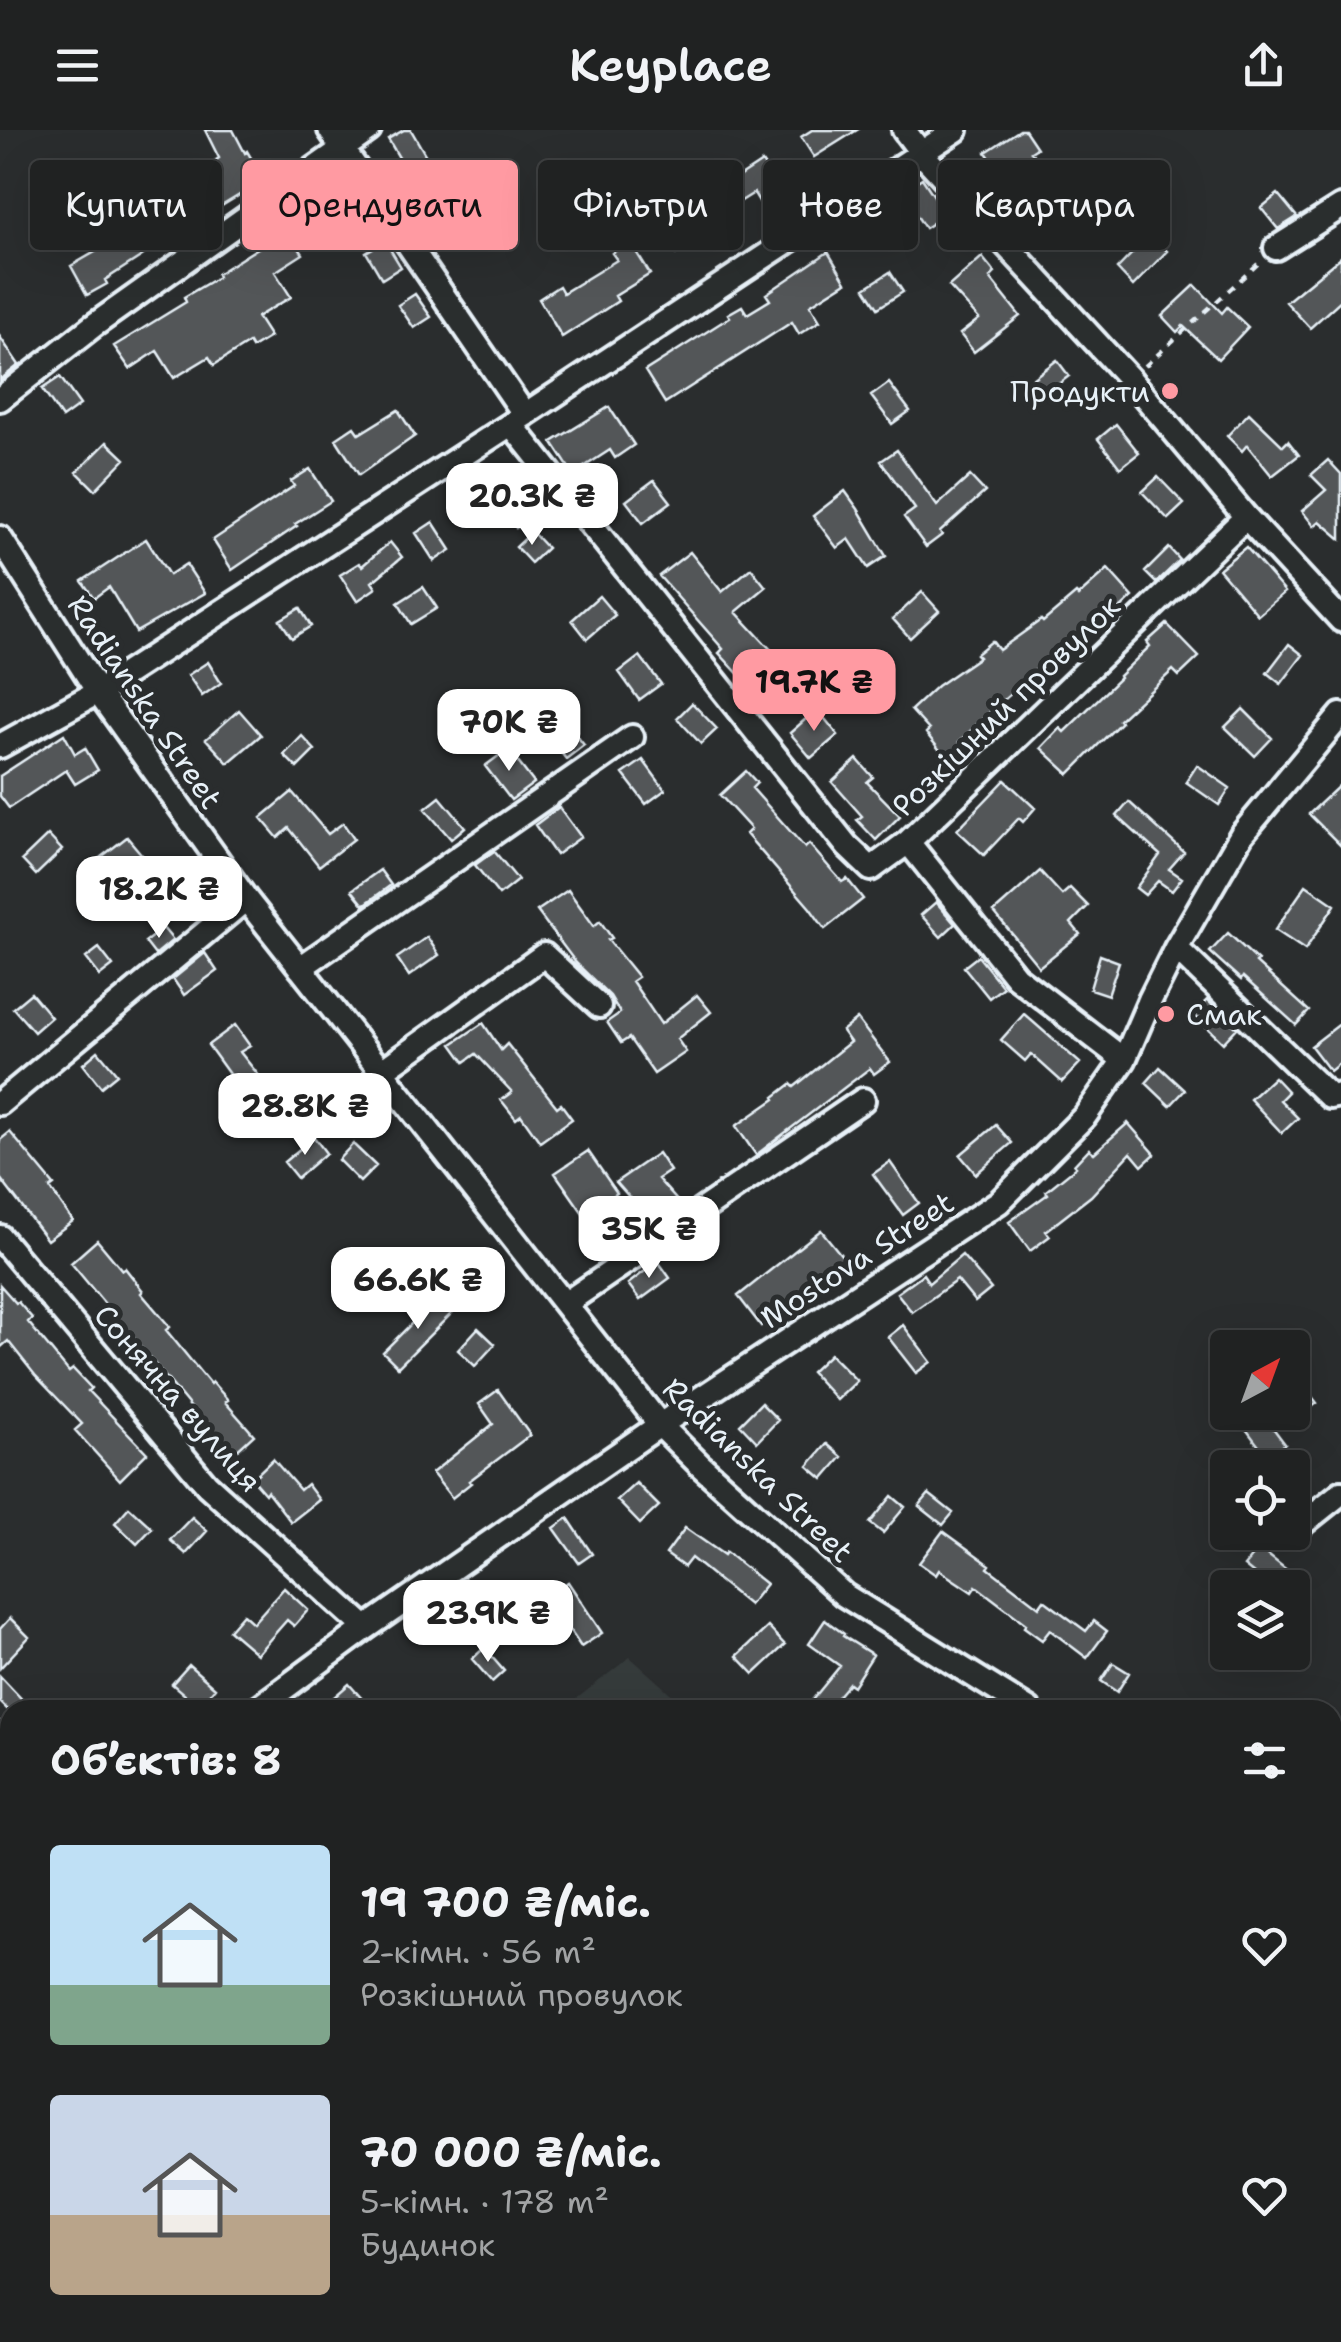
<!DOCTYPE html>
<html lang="uk">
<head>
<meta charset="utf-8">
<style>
  body { margin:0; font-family:"Shantell Sans",sans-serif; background:#2d2f2f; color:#f1f3f6; height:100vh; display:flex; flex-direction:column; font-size:38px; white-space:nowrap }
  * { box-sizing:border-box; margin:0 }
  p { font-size:32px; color:#a2a4a5 }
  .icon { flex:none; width:55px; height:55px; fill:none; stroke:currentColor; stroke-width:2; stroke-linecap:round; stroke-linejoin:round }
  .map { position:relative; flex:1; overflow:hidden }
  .panel { position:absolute; left:0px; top:1570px; width:1342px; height:642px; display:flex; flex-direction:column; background:#202222; border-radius:30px 30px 0 0; box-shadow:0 10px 40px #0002,0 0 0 2px #3d3f40 }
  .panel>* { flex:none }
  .top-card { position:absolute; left:30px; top:30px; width:1282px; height:90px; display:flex; gap:20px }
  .needle { width:65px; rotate:41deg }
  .fabs { position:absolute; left:1210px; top:1200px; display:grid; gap:20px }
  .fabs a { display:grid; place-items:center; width:100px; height:100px; border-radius:10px; background:#202222; box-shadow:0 10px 40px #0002,0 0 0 2px #3d3f40; font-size:50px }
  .price { position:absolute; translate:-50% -85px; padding:0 22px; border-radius:20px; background:#fff; color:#222; font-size:32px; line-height:65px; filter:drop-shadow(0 2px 5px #0008) }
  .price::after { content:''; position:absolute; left:50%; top:60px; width:30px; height:22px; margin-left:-15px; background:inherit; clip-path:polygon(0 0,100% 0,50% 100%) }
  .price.on { background:#ff9aa2; color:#111 }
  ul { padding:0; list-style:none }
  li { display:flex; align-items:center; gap:30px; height:250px; padding:0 50px }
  li span { display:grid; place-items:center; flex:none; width:280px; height:200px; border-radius:10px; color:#555 }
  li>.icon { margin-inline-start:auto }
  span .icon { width:120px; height:120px; fill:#fffc; stroke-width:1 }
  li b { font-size:42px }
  h2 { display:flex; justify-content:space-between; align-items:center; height:120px; padding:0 50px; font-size:42px }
  .chip { padding:0 35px; border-radius:10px; background:#202222; box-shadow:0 10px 40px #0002,0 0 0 2px #3d3f40; font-size:35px; line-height:90px }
  .chip.on { background:#ff9aa2; color:#111 }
  header { display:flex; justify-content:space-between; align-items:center; height:130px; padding:0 50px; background:#202222; font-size:45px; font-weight:600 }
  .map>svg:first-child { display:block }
  .built { fill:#363a3b }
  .building { fill:#535759; stroke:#e8f1f8; stroke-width:2.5 }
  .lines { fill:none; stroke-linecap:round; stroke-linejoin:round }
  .minor-casing { stroke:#e8f1f8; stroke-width:30 }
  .path { stroke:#e8f1f8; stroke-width:4; stroke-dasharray:8 8; stroke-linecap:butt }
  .minor { stroke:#2a2d2e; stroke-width:22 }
  .poi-dot { fill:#ff9aa2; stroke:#2a2d2e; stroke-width:4 }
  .labels { text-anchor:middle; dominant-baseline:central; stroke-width:10; stroke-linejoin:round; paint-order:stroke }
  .poi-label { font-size:30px; fill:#e8f1f8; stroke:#2a2d2e; text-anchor:end }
  .street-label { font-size:30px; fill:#e8f1f8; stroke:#2a2d2e }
</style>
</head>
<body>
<header><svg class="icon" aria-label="menu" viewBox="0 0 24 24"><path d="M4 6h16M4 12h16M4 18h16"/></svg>Keyplace<svg class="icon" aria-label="share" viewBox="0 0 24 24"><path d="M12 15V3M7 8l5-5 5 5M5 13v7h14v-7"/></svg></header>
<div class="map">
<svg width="1341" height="2212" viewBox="0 0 1341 2212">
  <rect width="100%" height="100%" fill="#2a2d2e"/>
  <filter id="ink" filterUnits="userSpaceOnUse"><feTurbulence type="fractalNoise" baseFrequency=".01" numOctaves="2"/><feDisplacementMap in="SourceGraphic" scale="20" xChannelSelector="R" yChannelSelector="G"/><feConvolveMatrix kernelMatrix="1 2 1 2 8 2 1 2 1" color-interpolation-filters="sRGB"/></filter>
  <g filter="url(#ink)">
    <path class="built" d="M 630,1527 L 689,1580 L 562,1580 Z"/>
    <path class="building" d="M 205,0 L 233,0 L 245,23 L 247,21 L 264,50 L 192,94 L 189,90 L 142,126 L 105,150 L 107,154 L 87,165 L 71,136 L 107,115 L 102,108 L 219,28 Z
      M 404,0 L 411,0 L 426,26 L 405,38 L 388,9 Z
      M 812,0 L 857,0 L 814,27 L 801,7 Z
      M 1020,0 L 1025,0 L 1037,18 L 1031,22 L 1082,80 L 1092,71 L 1109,89 L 1076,118 L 1043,80 L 1035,87 L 1009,57 L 986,22 Z
      M 762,32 L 780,60 L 760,73 L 754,63 L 717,86 L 696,52 L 714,41 L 724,57 Z
      M 922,48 L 946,84 L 925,98 L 901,62 Z
      M 1278,64 L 1297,87 L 1278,99 L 1261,78 Z
      M 672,74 L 697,110 L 676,124 L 651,88 Z
      M 282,93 L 303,124 L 275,142 L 291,167 L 257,187 L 270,207 L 252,218 L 249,213 L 214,235 L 209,227 L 174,248 L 157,221 L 130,239 L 114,216 L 186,172 L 184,167 L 218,147 L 217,144 L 264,114 L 260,107 Z
      M 1150,105 L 1167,121 L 1133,156 L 1117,139 Z
      M 385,111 L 401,137 L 382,149 L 366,122 Z
      M 630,112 L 650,144 L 615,166 L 618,171 L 562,207 L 539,169 L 559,156 L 563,163 L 617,130 L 612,123 Z
      M 828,122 L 846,152 L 810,175 L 820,191 L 799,204 L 792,192 L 665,273 L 645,241 L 730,187 L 728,184 L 742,176 L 747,184 L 770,170 L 766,164 Z
      M 982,127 L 995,143 L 990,148 L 1020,186 L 974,222 L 960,204 L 979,189 L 949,156 Z
      M 1341,127 L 1341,170 L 1310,198 L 1286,172 Z
      M 890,142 L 903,162 L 878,178 L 865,158 Z
      M 1195,155 L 1222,183 L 1227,177 L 1248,197 L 1218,229 L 1183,196 L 1177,202 L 1162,186 Z
      M 415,164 L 431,187 L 414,198 L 398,175 Z
      M 0,207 L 19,235 L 0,250 Z
      M 1057,230 L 1069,246 L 1044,265 L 1032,249 Z
      M 60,247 L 80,275 L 62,288 L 42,259 Z
      M 889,253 L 910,281 L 892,294 L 871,266 Z
      M 609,277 L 634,315 L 615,328 L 610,320 L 573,344 L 552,312 Z
      M 398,280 L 415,306 L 359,345 L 336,309 L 354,297 L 359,304 Z
      M 1249,283 L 1283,316 L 1288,311 L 1299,325 L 1272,346 L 1247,315 L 1242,321 L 1227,306 Z
      M 1116,294 L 1139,323 L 1120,338 L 1098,309 Z
      M 107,312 L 125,329 L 95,360 L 77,342 Z
      M 897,320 L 937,376 L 970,346 L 985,362 L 940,402 L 942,405 L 926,417 L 904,387 L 915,379 L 881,331 Z
      M 1328,330 L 1341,344 L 1341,409 L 1320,391 L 1314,396 L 1302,381 L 1326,360 L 1311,345 Z
      M 310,339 L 331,371 L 295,394 L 297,396 L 232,440 L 213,410 L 294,356 L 291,351 Z
      M 1158,347 L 1184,374 L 1168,389 L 1142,362 Z
      M 512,348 L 536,386 L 516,398 L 493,360 Z
      M 654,350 L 671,372 L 643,393 L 626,371 Z
      M 845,361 L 858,379 L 886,426 L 868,438 L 849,409 L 837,418 L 813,386 Z
      M 433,392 L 451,420 L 434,431 L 416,403 Z
      M 532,402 L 547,418 L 531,433 L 516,417 Z
      M 146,409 L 169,445 L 186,434 L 205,463 L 136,502 L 109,457 L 94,468 L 82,451 Z
      M 390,412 L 402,427 L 372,452 L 376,458 L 357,471 L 340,445 L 359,433 L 362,436 Z
      M 1246,417 L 1285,462 L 1258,485 L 1219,439 Z
      M 1169,418 L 1180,430 L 1156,453 L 1145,442 Z
      M 690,422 L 722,462 L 751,438 L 766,457 L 736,482 L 774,523 L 744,550 L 719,523 L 723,519 L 659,446 Z
      M 1108,439 L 1133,467 L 1117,482 L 1115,479 L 1081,507 L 1026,547 L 1028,549 L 991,581 L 959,612 L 962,616 L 947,629 L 926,603 L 929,600 L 911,580 L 937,556 L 979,527 L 976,524 L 992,511 L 999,520 L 1041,490 L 1043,492 L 1076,464 L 1078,466 Z
      M 423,457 L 437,478 L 411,494 L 398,473 Z
      M 922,462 L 939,481 L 910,508 L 893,489 Z
      M 599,466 L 615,485 L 587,509 L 572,490 Z
      M 300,478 L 311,496 L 292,508 L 280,490 Z
      M 1167,494 L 1199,527 L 1179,546 L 1173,540 L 1119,590 L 1121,592 L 1069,644 L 1041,618 L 1060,598 L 1064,602 L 1120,548 L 1119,546 L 1150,516 L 1147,512 Z
      M 1289,514 L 1303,525 L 1281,554 L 1267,543 Z
      M 640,526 L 661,554 L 639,570 L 619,542 Z
      M 208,532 L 221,553 L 202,566 L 188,545 Z
      M 692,573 L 717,599 L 701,614 L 677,588 Z
      M 817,579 L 838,605 L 811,628 L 790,603 Z
      M 1243,579 L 1272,608 L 1255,626 L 1225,597 Z
      M 239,580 L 261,605 L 228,633 L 206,609 Z
      M 558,582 L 584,615 L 566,629 L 540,596 Z
      M 64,604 L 75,624 L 85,618 L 98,640 L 75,654 L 66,640 L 9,678 L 0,666 L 0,646 Z
      M 302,606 L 315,620 L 297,638 L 284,625 Z
      M 508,619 L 534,653 L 511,670 L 485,636 Z
      M 857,629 L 873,647 L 867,652 L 900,686 L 876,710 L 857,690 L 862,686 L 832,652 Z
      M 643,630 L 665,660 L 646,674 L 623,644 Z
      M 1197,635 L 1230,658 L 1219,675 L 1186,652 Z
      M 746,641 L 757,653 L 752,658 L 805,718 L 809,714 L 842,752 L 847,749 L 863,769 L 825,799 L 810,778 L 746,704 L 751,699 L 720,665 Z
      M 1005,650 L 1035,678 L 1023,692 L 1019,688 L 984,725 L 957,700 Z
      M 1341,654 L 1341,716 L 1309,684 Z
      M 292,662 L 328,704 L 343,693 L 354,709 L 319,736 L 289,698 L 278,708 L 261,688 Z
      M 440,667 L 465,697 L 451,709 L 425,679 Z
      M 1129,672 L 1184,722 L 1169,739 L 1182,748 L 1172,761 L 1158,751 L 1145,765 L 1136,758 L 1160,725 L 1117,686 Z
      M 559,677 L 581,707 L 556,725 L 535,695 Z
      M 48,705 L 62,720 L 36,745 L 22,730 Z
      M 127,707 L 143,726 L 113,751 L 96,731 Z
      M 494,721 L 518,750 L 499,765 L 475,735 Z
      M 380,740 L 391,755 L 364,775 L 352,760 Z
      M 1040,741 L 1062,765 L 1070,758 L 1088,776 L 1071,793 L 1080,804 L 1039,837 L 994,782 Z
      M 1306,755 L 1335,775 L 1305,820 L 1275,800 Z
      M 568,760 L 594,796 L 600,791 L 612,808 L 608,810 L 638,847 L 632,851 L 661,894 L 697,865 L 711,882 L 677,909 L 686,922 L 654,944 L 629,908 L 621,913 L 607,892 L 620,883 L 610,866 L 576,833 L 537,781 Z
      M 936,772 L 955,794 L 941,807 L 921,785 Z
      M 163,798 L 173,810 L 155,825 L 145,812 Z
      M 1228,803 L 1258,831 L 1256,833 L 1309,881 L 1296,895 L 1243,847 L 1241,850 L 1210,822 Z
      M 427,807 L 439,825 L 409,846 L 397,828 Z
      M 99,818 L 113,836 L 100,846 L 86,828 Z
      M 205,823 L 217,841 L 184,865 L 173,849 Z
      M 1100,825 L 1119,832 L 1108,865 L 1090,859 Z
      M 978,826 L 1003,857 L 989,868 L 964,837 Z
      M 31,863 L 51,887 L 34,902 L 13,878 Z
      M 1207,870 L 1237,898 L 1223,913 L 1193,884 Z
      M 1024,884 L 1080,933 L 1062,952 L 1031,924 L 1025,931 L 1001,910 Z
      M 857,889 L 890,932 L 874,944 L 870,938 L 756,1025 L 736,996 L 775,969 L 774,967 L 791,954 L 794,957 L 850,912 L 842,901 Z
      M 483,893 L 501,920 L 507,914 L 557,977 L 561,974 L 572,989 L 540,1012 L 521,985 L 516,989 L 501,970 L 512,962 L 476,924 L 465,932 L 452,914 Z
      M 1341,893 L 1341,932 L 1330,941 L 1311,916 Z
      M 235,895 L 250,916 L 240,922 L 268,957 L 236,981 L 226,968 L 239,958 L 208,915 Z
      M 98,921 L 117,944 L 101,957 L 83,934 Z
      M 1160,937 L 1185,960 L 1170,976 L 1146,953 Z
      M 1274,947 L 1288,962 L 1280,970 L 1298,988 L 1282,1003 L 1250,969 Z
      M 1128,993 L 1155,1024 L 1142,1036 L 1131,1023 L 1091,1066 L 1046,1101 L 1050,1106 L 1030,1121 L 1009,1092 L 1048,1064 L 1046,1061 L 1076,1037 L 1074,1035 L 1089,1019 L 1094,1023 Z
      M 996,995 L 1012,1013 L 976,1044 L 960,1025 Z
      M 10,1002 L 54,1055 L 50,1058 L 73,1091 L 47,1110 L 0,1048 L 0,1010 Z
      M 314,1007 L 326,1023 L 297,1048 L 284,1032 Z
      M 353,1014 L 376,1036 L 360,1052 L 338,1030 Z
      M 588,1021 L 617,1063 L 585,1086 L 555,1043 Z
      M 658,1023 L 670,1041 L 658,1049 L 679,1073 L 654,1095 L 616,1052 Z
      M 890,1032 L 919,1073 L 903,1085 L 873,1044 Z
      M 821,1100 L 846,1131 L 824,1150 L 821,1146 L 761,1196 L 738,1166 Z
      M 97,1110 L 122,1140 L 125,1138 L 143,1161 L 141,1163 L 170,1197 L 166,1200 L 210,1254 L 212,1252 L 228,1270 L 225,1272 L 254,1305 L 231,1326 L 71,1133 Z
      M 962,1125 L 991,1159 L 975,1172 L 957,1150 L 912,1182 L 897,1163 L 923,1144 L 929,1153 Z
      M 658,1131 L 670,1148 L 640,1170 L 628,1154 Z
      M 0,1155 L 16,1173 L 18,1172 L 32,1188 L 28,1192 L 69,1242 L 73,1239 L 91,1258 L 88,1261 L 147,1323 L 120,1350 L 75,1300 L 82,1294 L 35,1245 L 8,1211 L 0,1218 Z
      M 437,1168 L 452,1183 L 398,1237 L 383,1222 Z
      M 903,1195 L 931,1232 L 916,1243 L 888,1207 Z
      M 478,1198 L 495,1214 L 475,1236 L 458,1220 Z
      M 830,1224 L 857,1251 L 837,1270 L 811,1242 Z
      M 1292,1241 L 1317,1273 L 1304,1283 L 1292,1268 Z
      M 498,1260 L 530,1305 L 469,1351 L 471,1353 L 452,1368 L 432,1343 L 493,1294 L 479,1274 Z
      M 761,1273 L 778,1290 L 757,1312 L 740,1294 Z
      M 1264,1286 L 1285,1314 L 1267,1327 L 1246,1299 Z
      M 827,1314 L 842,1327 L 823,1349 L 808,1336 Z
      M 273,1329 L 300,1360 L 307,1354 L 319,1370 L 291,1392 L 267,1361 L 265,1364 L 252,1349 Z
      M 636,1353 L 659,1376 L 640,1394 L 617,1370 Z
      M 929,1364 L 953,1383 L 943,1395 L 919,1376 Z
      M 892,1366 L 905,1377 L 883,1403 L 870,1393 Z
      M 129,1377 L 152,1398 L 137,1414 L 115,1393 Z
      M 192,1387 L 207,1401 L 186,1424 L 170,1410 Z
      M 568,1388 L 592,1424 L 579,1433 L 554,1398 Z
      M 685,1398 L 724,1425 L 726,1422 L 766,1454 L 749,1475 L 691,1428 L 684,1437 L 666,1424 Z
      M 943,1401 L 990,1435 L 988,1438 L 1039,1477 L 1044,1470 L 1086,1501 L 1094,1491 L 1107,1501 L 1087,1528 L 1050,1500 L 1042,1510 L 1024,1497 L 1026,1494 L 976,1456 L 972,1462 L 939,1440 L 936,1445 L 919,1433 Z
      M 1259,1418 L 1293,1445 L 1283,1458 L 1271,1458 L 1244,1436 Z
      M 568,1452 L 602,1503 L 581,1517 L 547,1466 Z
      M 284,1458 L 308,1480 L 294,1496 L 287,1490 L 257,1524 L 229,1500 L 243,1484 L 253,1493 Z
      M 480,1458 L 508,1492 L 490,1507 L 461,1474 Z
      M 10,1488 L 29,1507 L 0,1538 L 0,1499 Z
      M 825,1490 L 844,1504 L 843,1506 L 873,1525 L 853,1556 L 849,1553 L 826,1580 L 804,1580 L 840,1536 L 809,1514 Z
      M 768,1497 L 785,1515 L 754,1544 L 737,1526 Z
      M 484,1518 L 504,1541 L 492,1552 L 472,1529 Z
      M 1113,1533 L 1129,1543 L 1117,1562 L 1101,1551 Z
      M 189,1535 L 215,1558 L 199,1577 L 172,1554 Z
      M 0,1546 L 32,1580 L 8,1580 L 0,1572 Z
      M 349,1554 L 372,1580 L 343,1580 L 333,1568 Z"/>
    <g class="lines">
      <g class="minor-casing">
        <path id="minor" d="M 330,0 L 525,285
          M 904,0 L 922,24 L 1130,249 L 1246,387 L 1341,490
          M 1276,118 L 1341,77
          M 0,269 L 93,196 L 369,0
          M 511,294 L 847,716 L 871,739 L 908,712 L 1246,387
          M 0,408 L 98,562 L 246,769 L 660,1295 L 701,1336 L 844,1465 L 1029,1580
          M 0,616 L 98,562 L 511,294 L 956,0
          M 908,712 L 1016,847 L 1124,930
          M 1176,818 L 1330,967 L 1341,965
          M 300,838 L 632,607
          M 382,941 L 544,825 L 599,876
          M 0,973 L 246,769
          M 0,1107 L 207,1355 L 366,1498
          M 566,1173 L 863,970
          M 1292,1402 L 1341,1363
          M 255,1580 L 366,1498 L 660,1295 L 999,1072 L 1085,986 L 1124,930 L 1150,870 L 1176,818 L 1242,704 L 1341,585
          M 0,1605 L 10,1615
          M 1332,1765 L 1341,1771
          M 0,1768 L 10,1761
          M 0,1997 L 10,2003
          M 1332,2053 L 1341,2042
          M 302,2202 L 315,2212
          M 931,2202 L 947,2212
          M 341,2212 L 347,2202
          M 566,2212 L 572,2202
          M 821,2212 L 827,2202
          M 1230,2212 L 1234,2202"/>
      </g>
      <path class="path" d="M 1145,236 L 1260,132"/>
      <use href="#minor" class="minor"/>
    </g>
  </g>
  <g class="poi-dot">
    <circle cx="1170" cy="261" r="10"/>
    <circle cx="1166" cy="884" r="10"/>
  </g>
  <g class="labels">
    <g class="poi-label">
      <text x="1150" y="261">Продукти</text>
      <text x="1186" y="884" text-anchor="start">Смак</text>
    </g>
    <g class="street-label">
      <text transform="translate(145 572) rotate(56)">Radianska Street</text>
      <text transform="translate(1006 576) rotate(-44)">Розкішний провулок</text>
      <text transform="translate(857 1130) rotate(-33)">Mostova Street</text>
      <text transform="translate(178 1268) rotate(49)">Сонячна вулиця</text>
      <text transform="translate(758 1340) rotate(44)">Radianska Street</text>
    </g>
  </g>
</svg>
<div class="fabs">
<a><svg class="needle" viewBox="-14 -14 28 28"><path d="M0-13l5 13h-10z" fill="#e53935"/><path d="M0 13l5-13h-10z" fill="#a2a4a5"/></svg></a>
<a><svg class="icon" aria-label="locate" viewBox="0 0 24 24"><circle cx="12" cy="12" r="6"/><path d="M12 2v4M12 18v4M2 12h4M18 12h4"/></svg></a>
<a><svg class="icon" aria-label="layers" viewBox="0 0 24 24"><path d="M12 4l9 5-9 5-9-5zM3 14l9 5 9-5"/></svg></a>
</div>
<b class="price" style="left:532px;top:418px">20.3K ₴</b>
<b class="price on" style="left:814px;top:604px">19.7K ₴</b>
<b class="price" style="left:509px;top:644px">70K ₴</b>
<b class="price" style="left:159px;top:811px">18.2K ₴</b>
<b class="price" style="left:305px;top:1028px">28.8K ₴</b>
<b class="price" style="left:649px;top:1151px">35K ₴</b>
<b class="price" style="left:418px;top:1202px">66.6K ₴</b>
<b class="price" style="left:488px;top:1535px">23.9K ₴</b>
<div class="top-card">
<a class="chip">Купити</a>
<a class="chip on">Орендувати</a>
<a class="chip">Фільтри</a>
<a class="chip">Нове</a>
<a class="chip">Квартира</a>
</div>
<section class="panel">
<h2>Об’єктів: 8<svg class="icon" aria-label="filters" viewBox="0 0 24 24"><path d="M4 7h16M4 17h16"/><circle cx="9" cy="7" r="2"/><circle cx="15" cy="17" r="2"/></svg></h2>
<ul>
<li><span style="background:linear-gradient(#bfe0f5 70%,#7fa58c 0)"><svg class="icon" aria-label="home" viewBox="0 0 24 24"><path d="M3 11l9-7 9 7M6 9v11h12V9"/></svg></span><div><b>19 700 ₴/міс.</b><p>2-кімн. · 56 m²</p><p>Розкішний провулок</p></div><svg class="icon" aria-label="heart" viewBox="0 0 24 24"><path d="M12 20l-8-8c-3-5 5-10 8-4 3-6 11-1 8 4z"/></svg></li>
<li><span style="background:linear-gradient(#c9d6e8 60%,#b9a48a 0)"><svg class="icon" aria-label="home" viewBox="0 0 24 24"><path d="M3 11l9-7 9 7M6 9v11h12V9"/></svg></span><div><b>70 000 ₴/міс.</b><p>5-кімн. · 178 m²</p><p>Будинок</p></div><svg class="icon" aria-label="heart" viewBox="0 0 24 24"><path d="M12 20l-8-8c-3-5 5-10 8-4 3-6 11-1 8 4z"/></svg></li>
</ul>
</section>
</div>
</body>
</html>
